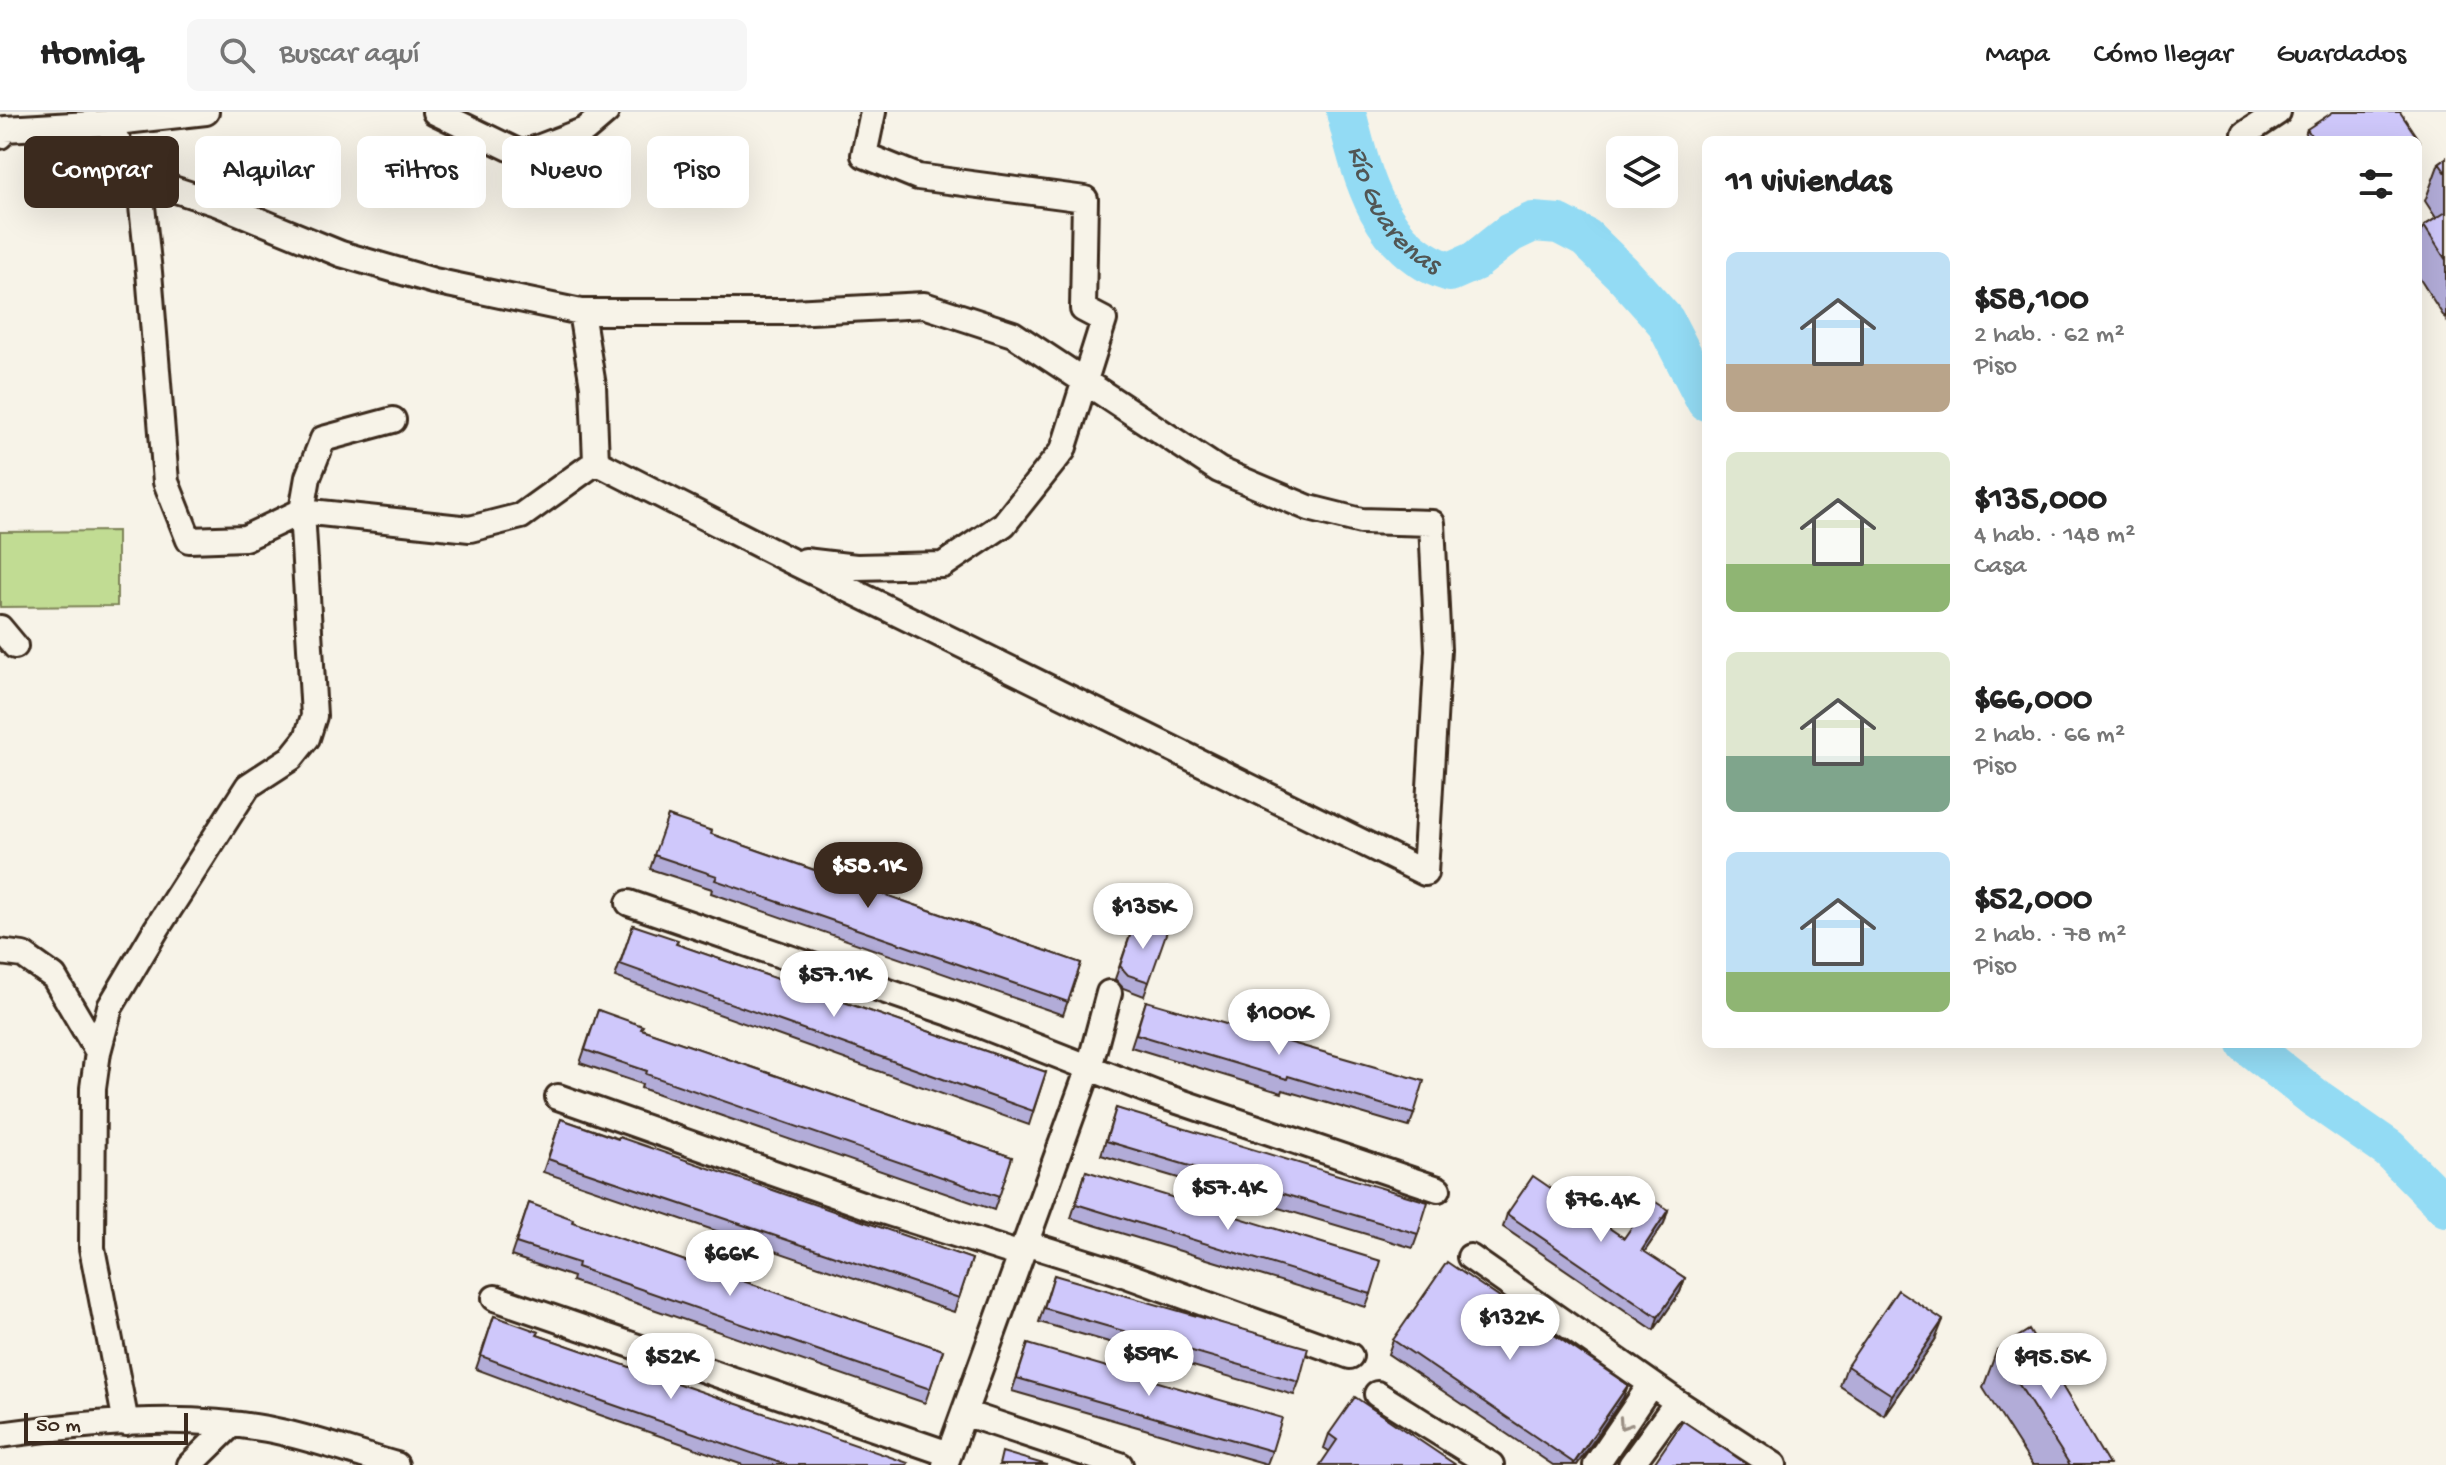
<!DOCTYPE html>
<html lang="es">
<head>
<meta charset="utf-8">
<style>
  body { margin:0; font-family:"Gochi Hand",sans-serif; background:#f6f6f6; color:#222; height:100vh; display:flex; flex-direction:column; font-size:30px; white-space:nowrap }
  * { box-sizing:border-box; margin:0 }
  p { font-size:26px; color:#767676 }
  .icon { flex:none; width:44px; height:44px; fill:none; stroke:currentColor; stroke-width:2; stroke-linecap:round; stroke-linejoin:round }
  .map { position:relative; flex:1; overflow:hidden }
  .sheet { position:absolute; left:1702px; top:24px; width:720px; height:912px; display:flex; flex-direction:column; background:#fff; border-radius:12px; box-shadow:0 8px 32px #0002 }
  .sheet>* { flex:none }
  .hud { position:absolute; left:24px; top:24px; width:760px; height:72px; display:flex; gap:16px }
  .controls { position:absolute; left:1606px; top:24px; display:grid; gap:16px }
  .controls a { display:grid; place-items:center; width:72px; height:72px; border-radius:12px; background:#fff; box-shadow:0 8px 32px #0002; font-size:40px }
  .scale { position:absolute; left:24px; bottom:20px; width:164px; box-sizing:border-box; padding-left:8px; border:4px solid #3b2a1e; border-top:0; font-size:22px; line-height:28px; white-space:nowrap; color:#3b2a1e; -webkit-text-stroke:6px #f7f3e8; paint-order:stroke }
  .price { position:absolute; translate:-50% -68px; padding:0 18px; border-radius:28px; background:#fff; color:#222; font-size:26px; line-height:52px; filter:drop-shadow(0 2px 4px #0008) }
  .price::after { content:''; position:absolute; left:50%; top:48px; width:24px; height:18px; margin-left:-12px; background:inherit; clip-path:polygon(0 0,100% 0,50% 100%) }
  .price.active { background:#3b2a1e; color:#fff }
  ul { padding:0; list-style:none }
  li { display:flex; align-items:center; gap:24px; height:200px; padding:0 24px }
  li span { display:grid; place-items:center; flex:none; width:224px; height:160px; border-radius:12px; color:#555 }
  li>.icon { margin-inline-start:auto }
  span .icon { width:96px; height:96px; fill:#fffc; stroke-width:1 }
  li b { font-size:34px }
  h2 { display:flex; justify-content:space-between; align-items:center; height:96px; padding:0 24px; font-size:34px }
  .tag { padding:0 28px; border-radius:12px; background:#fff; box-shadow:0 8px 32px #0002; font-size:28px; line-height:72px }
  .tag.active { background:#3b2a1e; color:#fff }
  header { display:flex; align-items:center; gap:48px; box-sizing:border-box; height:112px; padding:0 40px; background:#fff; border-bottom:2px solid #e0e0e0 }
  header strong { font-size:38px }
  nav { display:flex; gap:44px; margin-inline-start:auto; font-size:28px }
  .search { width:560px; height:72px; background:#f6f6f6; display:flex; align-items:center; gap:20px; box-sizing:border-box; padding:0 28px; border-radius:12px; color:#767676; font-size:30px }
  .map>svg:first-child { display:block }
  .green { fill:#c1dc93; stroke:#7e8358; stroke-width:2 }
  .lines { fill:none; stroke-linecap:round; stroke-linejoin:round }
  .river { stroke:#93dbf4; stroke-width:40 }
  .street-casing { stroke:#3b2a1e; stroke-width:30 }
  .street { stroke:#f7f3e8; stroke-width:24 }
  .wall { fill:#b2acd8; stroke:#3b2a1e; stroke-width:2 }
  .shaded-wall { fill:#918cb0; stroke:#3b2a1e; stroke-width:2 }
  .building { fill:#cfc8fb; stroke:#3b2a1e; stroke-width:2 }
  .oneway { stroke:#998e83 }
  .labels { text-anchor:middle; dominant-baseline:central; stroke-width:6; stroke-linejoin:round; paint-order:stroke }
  .water-label { font-size:28px; font-style:italic; fill:#515654; stroke:#f7f3e8 }
</style>
</head>
<body>
<header>
<strong>Homiq</strong>
<div class="search"><svg class="icon" aria-label="search" viewBox="0 0 24 24"><circle cx="10" cy="10" r="6"/><path d="M15 15l6 6"/></svg>Buscar aquí</div>
<nav><a>Mapa</a><a>Cómo llegar</a><a>Guardados</a></nav>
</header>
<div class="map">
<svg width="2446" height="1353" viewBox="0 0 2446 1353">
  <rect width="100%" height="100%" fill="#f7f3e8"/>
  <filter id="ink" filterUnits="userSpaceOnUse"><feTurbulence type="fractalNoise" baseFrequency=".0125" numOctaves="2"/><feDisplacementMap in="SourceGraphic" scale="16" xChannelSelector="R" yChannelSelector="G"/><feConvolveMatrix kernelMatrix="1 2 1 2 8 2 1 2 1" color-interpolation-filters="sRGB"/></filter>
  <g filter="url(#ink)">
    <path class="green" d="M 117,419 L 117,494 L 0,495 L 0,420 Z"/>
    <g class="lines">
      <g class="river">
        <path id="s1" d="M 1346,0 C 1362,64 1379,138 1450,160 L 1475,149 L 1510,121 L 1533,110 L 1559,112 L 1586,126 L 1622,161 L 1665,209 L 1706,289"/>
        <path d="M 2247,932 L 2314,985 L 2389,1037 L 2446,1095"/>
      </g>
      <g class="street-casing">
        <path id="street" d="M 435,0 L 522,42 L 585,18 L 606,0
          M 107,11 L 139,66 L 149,160 L 166,370 L 189,428 L 245,426 L 302,399 L 470,417 L 521,404 L 596,350
          M 2245,22 L 2278,0
          M 0,24 L 5,17 L 107,11 L 206,0
          M 139,66 L 216,91 L 341,142 L 434,169 L 581,200 L 792,200 L 924,193 L 1013,222 L 1219,358 L 1309,396 L 1361,409 L 1432,411 L 1438,538 L 1425,761 L 787,447 L 596,350
          M 581,200 L 593,274 L 596,350
          M 805,449 L 856,455 L 943,453 L 1004,412 L 1063,338 L 1104,208 L 1083,197 L 1085,87 L 918,65 L 864,43 L 873,0
          M 0,516 L 15,534
          M 629,791 L 950,901 L 1154,981 L 1438,1077
          M 0,840 L 23,843 L 54,865 L 98,940
          M 558,985 L 870,1095 L 1021,1143
          M 1025,1131 L 1115,1159 L 1350,1244
          M 1470,1145 L 1677,1290 L 1774,1353
          M 495,1186 L 949,1342
          M 1377,1282 L 1491,1353
          M 964,1301 L 1120,1353
          M 126,1311 L 92,1136 L 93,976 L 98,940 L 110,895 L 157,816 L 248,674 L 291,646 L 307,626 L 314,604 L 302,399 L 308,365 L 323,327 L 393,308
          M 0,1323 C 88,1311 179,1301 267,1317 C 310,1325 354,1341 396,1353
          M 190,1353 L 230,1314
          M 945,1353 L 1089,956 L 1109,881
          M 1596,1353 L 1651,1272
          M 1631,1353 L 1677,1290"/>
      </g>
      <use href="#street" class="street"/>
    </g>
    <path class="wall" d="M 2307,17 L 2418,28 L 2303,28 Z
      M 2446,46 L 2446,208 L 2418,164 L 2418,131 L 2424,114 L 2436,106 L 2425,89 L 2439,51 Z
      M 668,704 L 711,722 L 1081,851 L 1063,903 L 711,781 L 712,777 L 650,757 Z
      M 1135,809 L 1149,870 L 1144,884 L 1123,876 L 1115,867 Z
      M 633,813 L 676,832 L 1046,960 L 1029,1013 L 615,865 Z
      M 1146,889 L 1414,1002 L 1409,1015 L 1283,978 L 1282,981 L 1131,935 Z
      M 598,898 L 641,917 L 1012,1045 L 994,1098 L 641,976 L 642,972 L 580,951 Z
      M 1116,996 L 1418,1122 L 1413,1136 L 1101,1043 Z
      M 561,1007 L 972,1147 L 954,1200 L 543,1060 Z
      M 1086,1059 L 1371,1182 L 1366,1195 L 1071,1106 Z
      M 529,1091 L 572,1110 L 943,1238 L 925,1291 L 572,1169 L 573,1165 L 511,1144 Z
      M 1668,1098 L 1664,1111 L 1644,1140 L 1685,1166 L 1680,1180 L 1654,1218 L 1503,1115 L 1507,1102 L 1624,1126 Z
      M 1054,1163 L 1299,1270 L 1294,1283 L 1039,1210 Z
      M 494,1204 L 537,1223 L 907,1353 L 743,1353 L 600,1303 L 476,1257 Z
      M 1393,1228 L 1628,1273 L 1623,1286 L 1577,1353 L 1553,1353 L 1388,1242 Z
      M 1935,1228 L 1884,1303 L 1840,1274 L 1847,1254 Z
      M 1028,1232 L 1272,1339 L 1267,1352 L 1012,1279 Z
      M 1997,1238 L 2109,1353 L 2032,1353 L 1983,1276 Z
      M 1329,1322 L 1456,1353 L 1329,1339 L 1324,1336 Z"/>
    <path class="shaded-wall" d="M 1668,1098 L 1664,1111 L 1637,1151 L 1642,1138 Z
      M 1685,1166 L 1680,1180 L 1654,1218 L 1658,1205 Z
      M 1943,1208 L 1935,1228 L 1884,1303 L 1892,1283 Z
      M 1628,1273 L 1623,1286 L 1577,1353 L 1573,1353 Z"/>
    <path class="building" d="M 2333,0 L 2400,0 L 2420,30 L 2418,31 L 2418,28 L 2314,28 L 2307,17 Z
      M 2446,46 L 2446,61 L 2439,51 Z
      M 2446,100 L 2446,148 L 2424,114 Z
      M 668,704 L 712,719 L 711,722 L 1081,851 L 1068,890 L 715,768 L 717,764 L 654,743 Z
      M 1135,809 L 1167,819 L 1149,870 L 1128,863 L 1120,854 Z
      M 633,813 L 678,828 L 676,832 L 1046,960 L 1033,999 L 620,852 Z
      M 1146,889 L 1424,969 L 1414,1002 L 1288,964 L 1287,967 L 1136,922 Z
      M 598,898 L 643,914 L 641,917 L 1012,1045 L 999,1085 L 646,962 L 647,959 L 585,938 Z
      M 1116,996 L 1428,1090 L 1418,1122 L 1106,1029 Z
      M 561,1007 L 618,1027 L 619,1025 L 972,1147 L 959,1186 L 548,1047 Z
      M 1086,1059 L 1381,1149 L 1371,1182 L 1076,1092 Z
      M 1533,1064 L 1624,1126 L 1651,1087 L 1668,1098 L 1642,1138 L 1685,1166 L 1658,1205 L 1507,1102 Z
      M 529,1091 L 573,1107 L 572,1110 L 943,1238 L 930,1277 L 577,1155 L 578,1151 L 516,1131 Z
      M 1447,1150 L 1628,1273 L 1574,1351 L 1393,1228 Z
      M 1054,1163 L 1308,1236 L 1299,1270 L 1044,1196 Z
      M 1898,1178 L 1943,1208 L 1892,1283 L 1847,1254 Z
      M 494,1204 L 539,1220 L 537,1223 L 908,1351 L 907,1353 L 786,1353 L 605,1290 L 481,1244 Z
      M 2029,1218 L 2109,1353 L 2070,1353 L 1997,1238 Z
      M 1028,1232 L 1282,1306 L 1272,1339 L 1017,1266 Z
      M 1355,1285 L 1456,1353 L 1320,1353 L 1337,1328 L 1329,1322 Z
      M 1683,1309 L 1748,1353 L 1653,1353 Z
      M 1002,1340 L 1047,1353 L 999,1353 Z"/>
    <defs><path id="oneway-chevron" d="M-2-3.5L2.5 0L-2 3.5" fill="none" stroke-width="1.6" stroke-linecap="round" stroke-linejoin="round" transform="scale(2)"/></defs>
    <use class="oneway" href="#oneway-chevron" transform="translate(1624 1312) rotate(124)"/>
  </g>
  <g class="labels">
    <g class="water-label">
      <text stroke="none"><textPath href="#s1" startOffset="112">Río Guarenas</textPath></text>
    </g>
  </g>
</svg>
<div class="controls">
<a><svg class="icon" aria-label="layers" viewBox="0 0 24 24"><path d="M12 4l9 5-9 5-9-5zM3 14l9 5 9-5"/></svg></a>
</div>
<div class="scale">50 m</div>
<b class="price active" style="left:868px;top:798px">$58.1K</b>
<b class="price" style="left:1143px;top:839px">$135K</b>
<b class="price" style="left:834px;top:907px">$57.1K</b>
<b class="price" style="left:1279px;top:945px">$100K</b>
<b class="price" style="left:1228px;top:1120px">$57.4K</b>
<b class="price" style="left:1601px;top:1132px">$76.4K</b>
<b class="price" style="left:730px;top:1186px">$66K</b>
<b class="price" style="left:1510px;top:1250px">$132K</b>
<b class="price" style="left:1149px;top:1286px">$59K</b>
<b class="price" style="left:671px;top:1289px">$52K</b>
<b class="price" style="left:2051px;top:1289px">$95.5K</b>
<div class="hud">
<a class="tag active">Comprar</a>
<a class="tag">Alquilar</a>
<a class="tag">Filtros</a>
<a class="tag">Nuevo</a>
<a class="tag">Piso</a>
</div>
<section class="sheet">
<h2>11 viviendas<svg class="icon" aria-label="filters" viewBox="0 0 24 24"><path d="M4 7h16M4 17h16"/><circle cx="9" cy="7" r="2"/><circle cx="15" cy="17" r="2"/></svg></h2>
<ul>
<li><span style="background:linear-gradient(#bfe0f5 70%,#b9a48a 0)"><svg class="icon" aria-label="home" viewBox="0 0 24 24"><path d="M3 11l9-7 9 7M6 9v11h12V9"/></svg></span><div><b>$58,100</b><p>2 hab. · 62 m²</p><p>Piso</p></div></li>
<li><span style="background:linear-gradient(#dfe7d0 70%,#8fb573 0)"><svg class="icon" aria-label="home" viewBox="0 0 24 24"><path d="M3 11l9-7 9 7M6 9v11h12V9"/></svg></span><div><b>$135,000</b><p>4 hab. · 148 m²</p><p>Casa</p></div></li>
<li><span style="background:linear-gradient(#dfe7d0 65%,#7fa58c 0)"><svg class="icon" aria-label="home" viewBox="0 0 24 24"><path d="M3 11l9-7 9 7M6 9v11h12V9"/></svg></span><div><b>$66,000</b><p>2 hab. · 66 m²</p><p>Piso</p></div></li>
<li><span style="background:linear-gradient(#bfe0f5 75%,#8fb573 0)"><svg class="icon" aria-label="home" viewBox="0 0 24 24"><path d="M3 11l9-7 9 7M6 9v11h12V9"/></svg></span><div><b>$52,000</b><p>2 hab. · 78 m²</p><p>Piso</p></div></li>
</ul>
</section>
</div>
</body>
</html>
